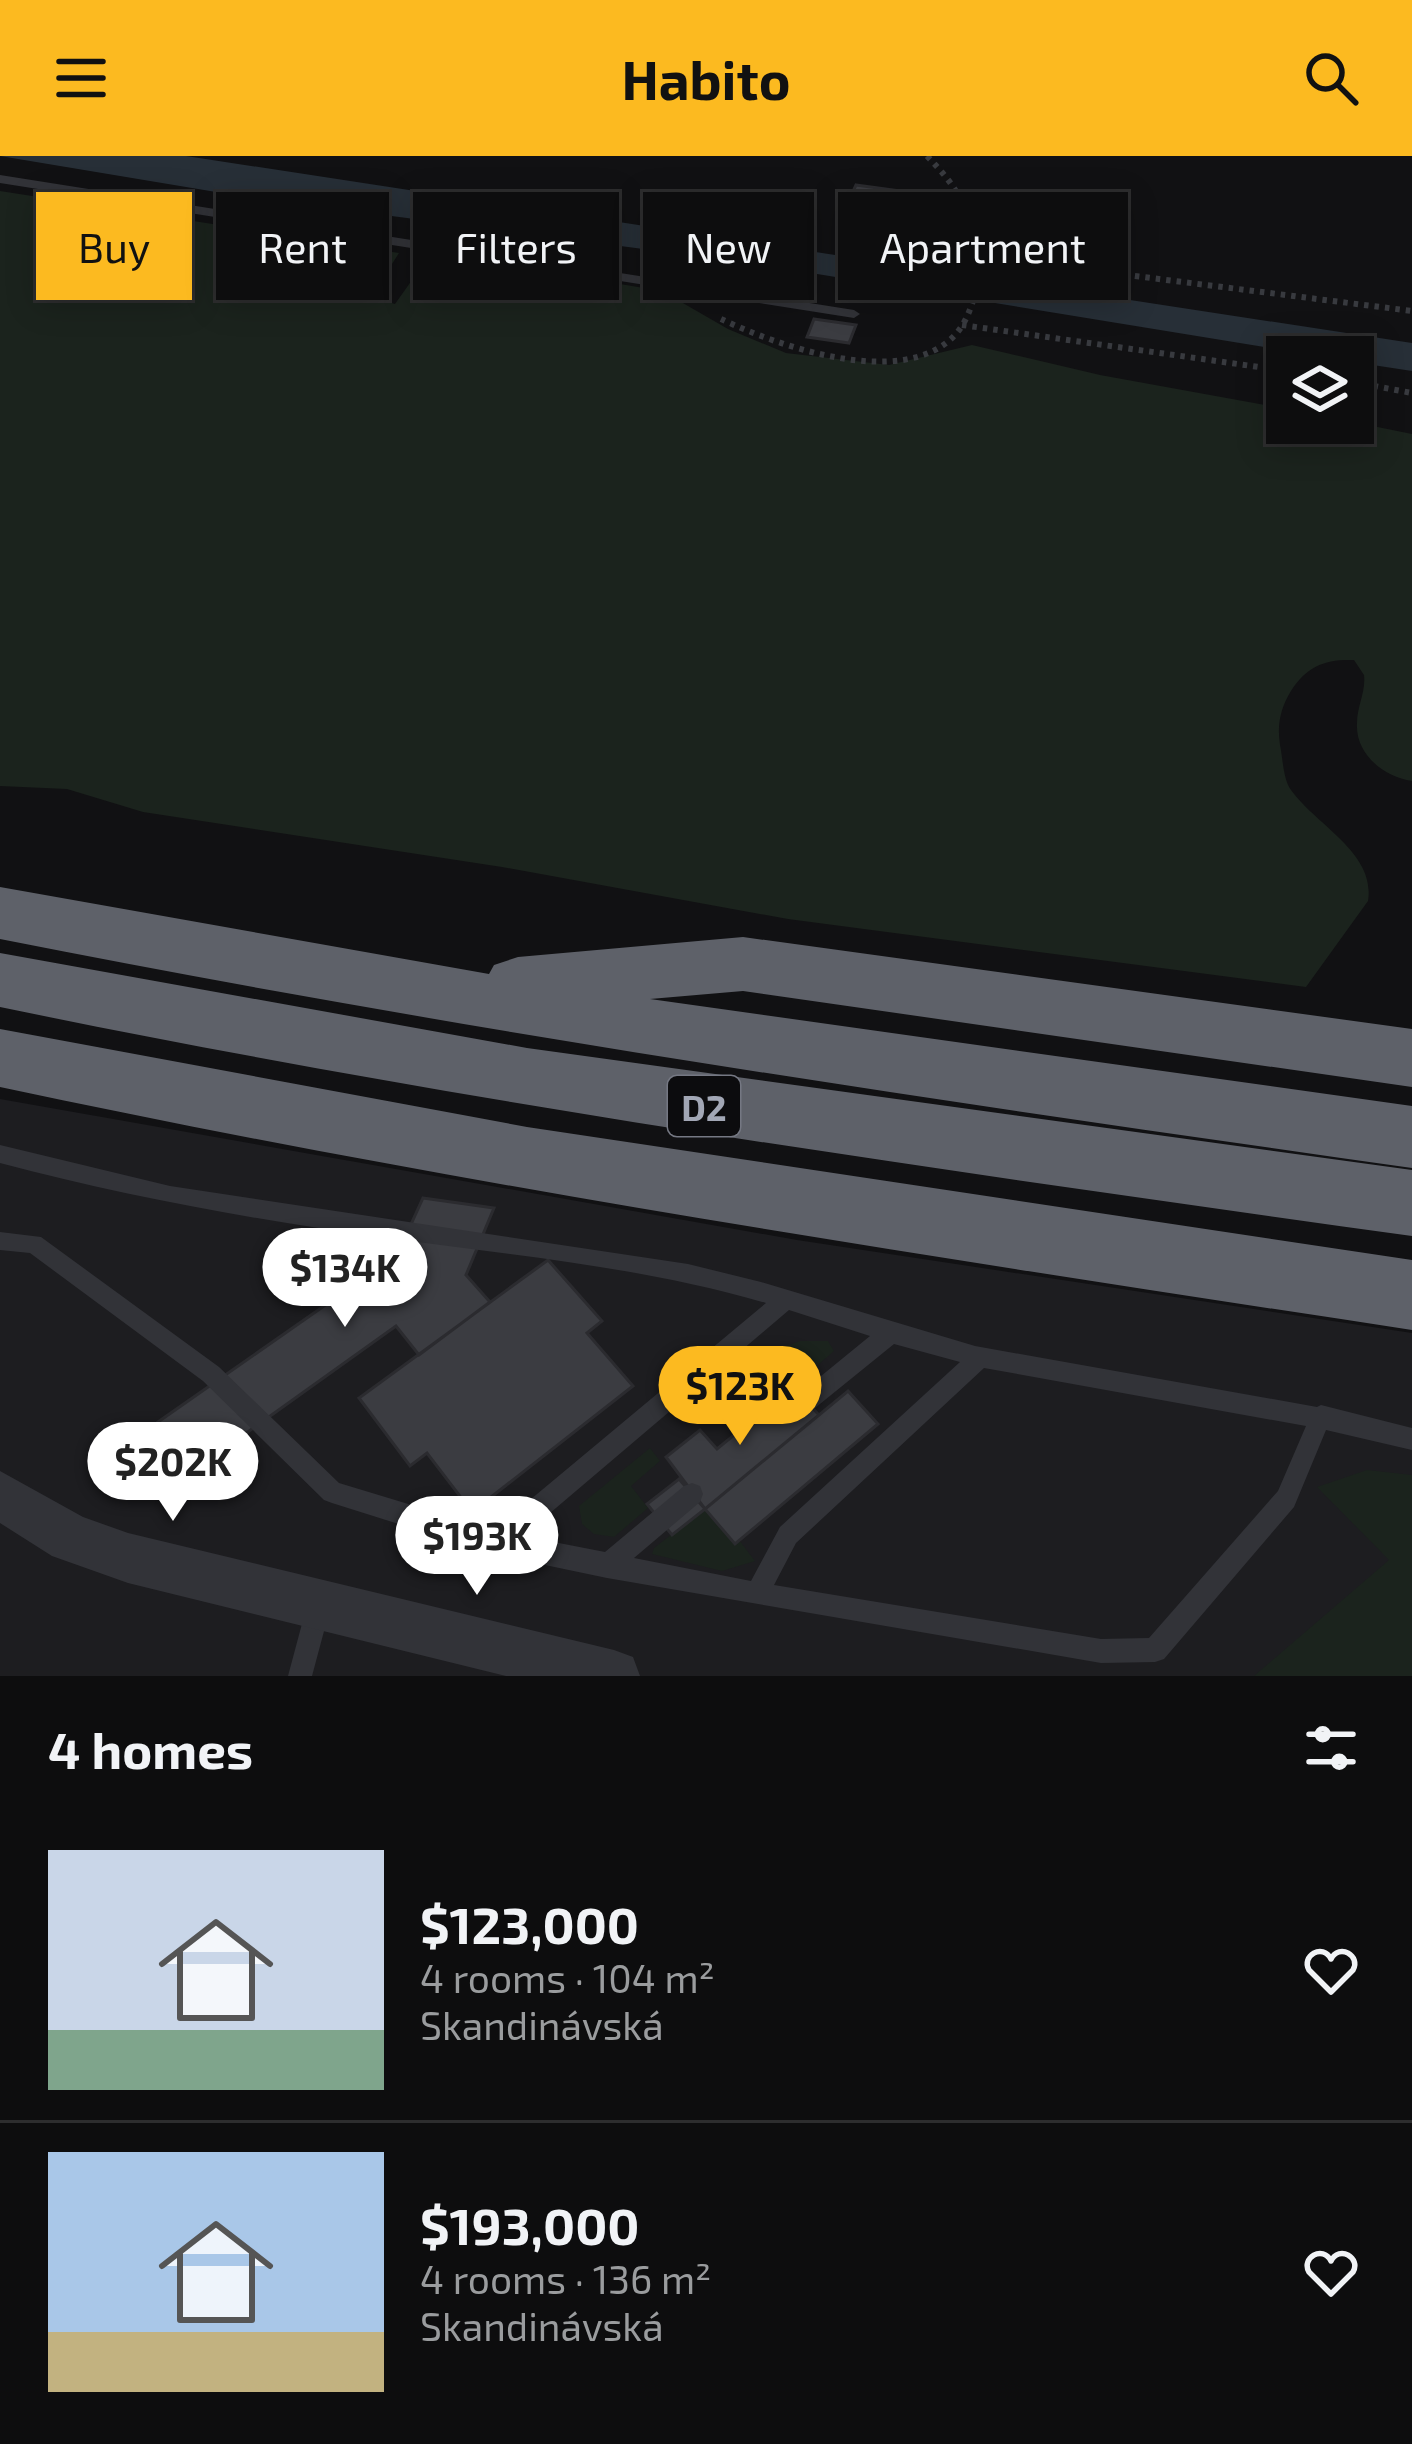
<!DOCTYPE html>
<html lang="en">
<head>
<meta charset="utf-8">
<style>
  body { margin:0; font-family:"Exo 2",sans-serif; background:#1b1b1c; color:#f1f3f6; height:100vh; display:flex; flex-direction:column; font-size:45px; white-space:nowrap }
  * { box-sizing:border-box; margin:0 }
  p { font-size:39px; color:#9a9c9e }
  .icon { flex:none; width:66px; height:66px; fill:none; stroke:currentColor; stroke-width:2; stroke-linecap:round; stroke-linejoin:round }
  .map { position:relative; height:1520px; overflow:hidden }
  .sheet { display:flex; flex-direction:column; background:#0d0d0e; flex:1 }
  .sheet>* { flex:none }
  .top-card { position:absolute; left:36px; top:36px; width:1341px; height:108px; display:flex; gap:24px }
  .fabs { position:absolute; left:1266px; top:180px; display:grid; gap:24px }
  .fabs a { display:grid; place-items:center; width:108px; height:108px; border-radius:0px; background:#0d0d0e; box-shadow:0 6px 30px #0003,0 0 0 3px #2d2d2e; font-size:60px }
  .price { position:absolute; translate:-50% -102px; padding:0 27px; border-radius:42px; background:#fff; color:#222; font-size:39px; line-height:78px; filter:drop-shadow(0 3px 6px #0008) }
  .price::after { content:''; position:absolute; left:50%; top:72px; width:36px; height:27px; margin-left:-18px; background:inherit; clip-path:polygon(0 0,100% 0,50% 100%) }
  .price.current { background:#fcba20; color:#111 }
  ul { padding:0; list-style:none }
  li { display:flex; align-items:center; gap:36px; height:300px; padding:0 48px }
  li+li { border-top:3px solid #2d2d2e }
  li span { display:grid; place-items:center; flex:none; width:336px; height:240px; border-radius:0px; color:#555 }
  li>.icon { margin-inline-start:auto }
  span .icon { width:144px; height:144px; fill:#fffc; stroke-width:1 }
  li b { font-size:51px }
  h2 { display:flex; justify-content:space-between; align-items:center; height:144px; padding:0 48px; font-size:51px }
  .chip { padding:0 42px; border-radius:0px; background:#0d0d0e; box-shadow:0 6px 30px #0003,0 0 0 3px #2d2d2e; font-size:42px; line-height:108px }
  .chip.current { background:#fcba20; color:#111 }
  header { display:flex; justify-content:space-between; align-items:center; height:156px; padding:0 48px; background:#fcba20; color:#111; font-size:54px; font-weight:700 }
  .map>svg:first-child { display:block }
  .built { fill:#1d1d20 }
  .green { fill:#1b231d }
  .water { fill:#272f37 }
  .building { fill:#3b3c41; stroke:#2b2b2f; stroke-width:3 }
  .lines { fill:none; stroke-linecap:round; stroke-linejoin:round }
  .path { stroke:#383a3f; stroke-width:6; stroke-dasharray:4.5 6; stroke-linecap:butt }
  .service { fill:#323338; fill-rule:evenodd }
  .minor { fill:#323338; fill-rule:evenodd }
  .motorway { fill:#5e6169; fill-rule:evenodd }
  .labels { text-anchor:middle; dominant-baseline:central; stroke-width:10; stroke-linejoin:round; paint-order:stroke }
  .shield { fill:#0c0c0e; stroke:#757883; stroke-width:3 }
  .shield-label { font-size:36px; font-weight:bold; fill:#a2a7b5 }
</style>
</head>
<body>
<header><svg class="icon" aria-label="menu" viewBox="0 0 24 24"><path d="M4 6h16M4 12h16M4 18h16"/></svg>Habito<svg class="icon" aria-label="search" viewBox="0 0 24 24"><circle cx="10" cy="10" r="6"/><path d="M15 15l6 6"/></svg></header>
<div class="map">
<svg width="1412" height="1520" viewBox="0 0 1412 1520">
  <rect width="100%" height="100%" fill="#111113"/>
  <path class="built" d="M 0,943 L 797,1084 L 1412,1177 L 1412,1520 L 0,1520 Z"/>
  <path class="green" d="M 0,35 L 399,97 L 371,141 L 395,148 L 417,117 L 445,120 L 455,102 L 574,119 L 564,139 L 585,142 L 596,124 L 662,135 L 728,173 L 786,197 L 889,209 L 972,189 L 1100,219 L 1287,253 L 1287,267 L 1353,266 L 1412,278 L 1412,625 C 1384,621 1355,598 1357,567 C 1357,550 1366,536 1364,519 L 1354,504 C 1325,503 1307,510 1291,535 C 1280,553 1277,569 1280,589 C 1283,603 1283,623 1291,634 C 1316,669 1376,697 1368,745 L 1306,831 L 788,763 L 502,711 L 143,656 L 67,633 L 0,630 Z
    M 800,1185 L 828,1185 L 834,1195 L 795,1229 L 765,1198 Z
    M 650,1292 L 660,1305 L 631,1330 L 648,1352 L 614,1381 L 594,1378 L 582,1368 L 579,1350 Z
    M 1367,1314 L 1412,1319 L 1412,1520 L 1254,1520 L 1389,1404 L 1317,1331 Z
    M 705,1353 L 734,1387 L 739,1384 L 755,1405 L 722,1415 L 652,1398 L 654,1392 Z"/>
  <path class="water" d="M 0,0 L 186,0 L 1412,187 L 1412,215 L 1353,206 L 1353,201 L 1325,201 L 750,107 L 246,41 Z"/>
  <path class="building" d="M 856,29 L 937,40 L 926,72 L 842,59 Z
    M 814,163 L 856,169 L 849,187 L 807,181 Z
    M 423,1042 L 494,1052 L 466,1119 L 490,1146 L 419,1199 L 396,1170 L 192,1316 L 158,1266 L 397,1099 Z
    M 548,1104 L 602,1165 L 587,1177 L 633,1230 L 472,1356 L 427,1297 L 410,1310 L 359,1242 Z
    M 793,1231 L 819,1259 L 705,1353 L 666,1301 L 700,1274 L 717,1293 Z
    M 848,1235 L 878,1268 L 735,1388 L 705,1353 Z
    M 679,1323 L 705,1353 L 672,1379 L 647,1348 Z"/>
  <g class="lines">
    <path class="path" d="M 927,0 C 955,29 971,51 972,92 L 985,101
      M 842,132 L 858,85 L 886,89
      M 721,163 C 778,190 901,234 954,180 C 973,161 977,126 985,101 L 1412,155
      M 962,169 L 1287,215
      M 1353,226 L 1412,237"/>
    <path class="service" d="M 0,19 L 854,154 L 860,158 L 854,162 L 0,27 Z
      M 0,989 L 170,1030 L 688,1108 L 761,1126 L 975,1190 L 1317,1251 L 1321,1249 L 1412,1272 L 1412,1294 L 1326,1274 L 1294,1351 L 1164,1503 L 1155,1506 L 1101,1507 L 607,1422 L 497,1399 L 332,1347 L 324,1344 L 203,1225 L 30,1097 L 0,1094 L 0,1076 L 41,1081 L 219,1211 L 339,1327 L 494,1374 L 766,1147 C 643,1111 513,1099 387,1082 C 256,1064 128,1041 0,1007 ZM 789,1154 L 870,1180 L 799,1238 L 796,1245 L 799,1252 L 807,1256 L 815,1252 L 894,1188 L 960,1206 L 780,1371 L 751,1425 L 634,1402 L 700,1346 L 703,1338 L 700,1330 L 692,1327 L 684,1330 L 605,1396 L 523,1380 ZM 984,1212 L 1306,1270 L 1278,1335 L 1149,1482 L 1101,1483 L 774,1429 L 796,1387 Z
      M 319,1437 L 327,1441 L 331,1449 L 312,1520 L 288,1520 L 307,1449 L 311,1441 Z"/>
    <path class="minor" d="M 0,1315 L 83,1361 L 128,1377 L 614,1494 L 633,1501 L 640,1520 L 506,1520 L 128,1427 L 52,1400 L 0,1367 Z"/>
    <path class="motorway" d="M 0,731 L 489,818 L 494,809 L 518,801 L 743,781 L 1412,873 L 1412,931 L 743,835 L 650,843 L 1412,950 L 1412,1012 C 939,945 468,876 0,783 Z
      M 0,797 L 527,892 L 1412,1014 L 1412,1080 C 939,1014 468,948 0,851 Z
      M 0,873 L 527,971 L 1412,1104 L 1412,1174 C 940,1102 468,1031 0,931 Z"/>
  </g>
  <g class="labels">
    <rect class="shield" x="668" y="920" width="72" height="60" rx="9"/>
    <g class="shield-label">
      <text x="704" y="950">D2</text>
    </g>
  </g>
</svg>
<div class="fabs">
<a><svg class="icon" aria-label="layers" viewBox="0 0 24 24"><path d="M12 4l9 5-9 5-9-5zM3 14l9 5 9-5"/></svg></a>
</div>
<b class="price" style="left:345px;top:1174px">$134K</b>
<b class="price current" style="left:740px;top:1292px">$123K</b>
<b class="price" style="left:173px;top:1368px">$202K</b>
<b class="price" style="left:477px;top:1442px">$193K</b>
<div class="top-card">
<a class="chip current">Buy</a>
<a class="chip">Rent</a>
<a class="chip">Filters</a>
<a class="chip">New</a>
<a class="chip">Apartment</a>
</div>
</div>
<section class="sheet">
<h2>4 homes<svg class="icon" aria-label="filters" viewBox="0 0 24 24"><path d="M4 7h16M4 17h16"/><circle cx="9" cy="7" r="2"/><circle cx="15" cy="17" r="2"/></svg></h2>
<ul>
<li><span style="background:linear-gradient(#c9d6e8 75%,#7fa58c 0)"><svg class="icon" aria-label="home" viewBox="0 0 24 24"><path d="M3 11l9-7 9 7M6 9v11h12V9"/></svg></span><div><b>$123,000</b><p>4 rooms · 104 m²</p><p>Skandinávská</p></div><svg class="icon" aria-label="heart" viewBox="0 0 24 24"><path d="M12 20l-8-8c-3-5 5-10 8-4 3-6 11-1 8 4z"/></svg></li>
<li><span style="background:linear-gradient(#a9c7e8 75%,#c2b280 0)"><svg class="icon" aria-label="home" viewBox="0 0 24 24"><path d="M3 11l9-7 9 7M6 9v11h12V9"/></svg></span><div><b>$193,000</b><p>4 rooms · 136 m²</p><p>Skandinávská</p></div><svg class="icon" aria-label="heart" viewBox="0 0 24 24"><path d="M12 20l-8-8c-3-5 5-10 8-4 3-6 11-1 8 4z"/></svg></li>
</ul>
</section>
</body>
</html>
